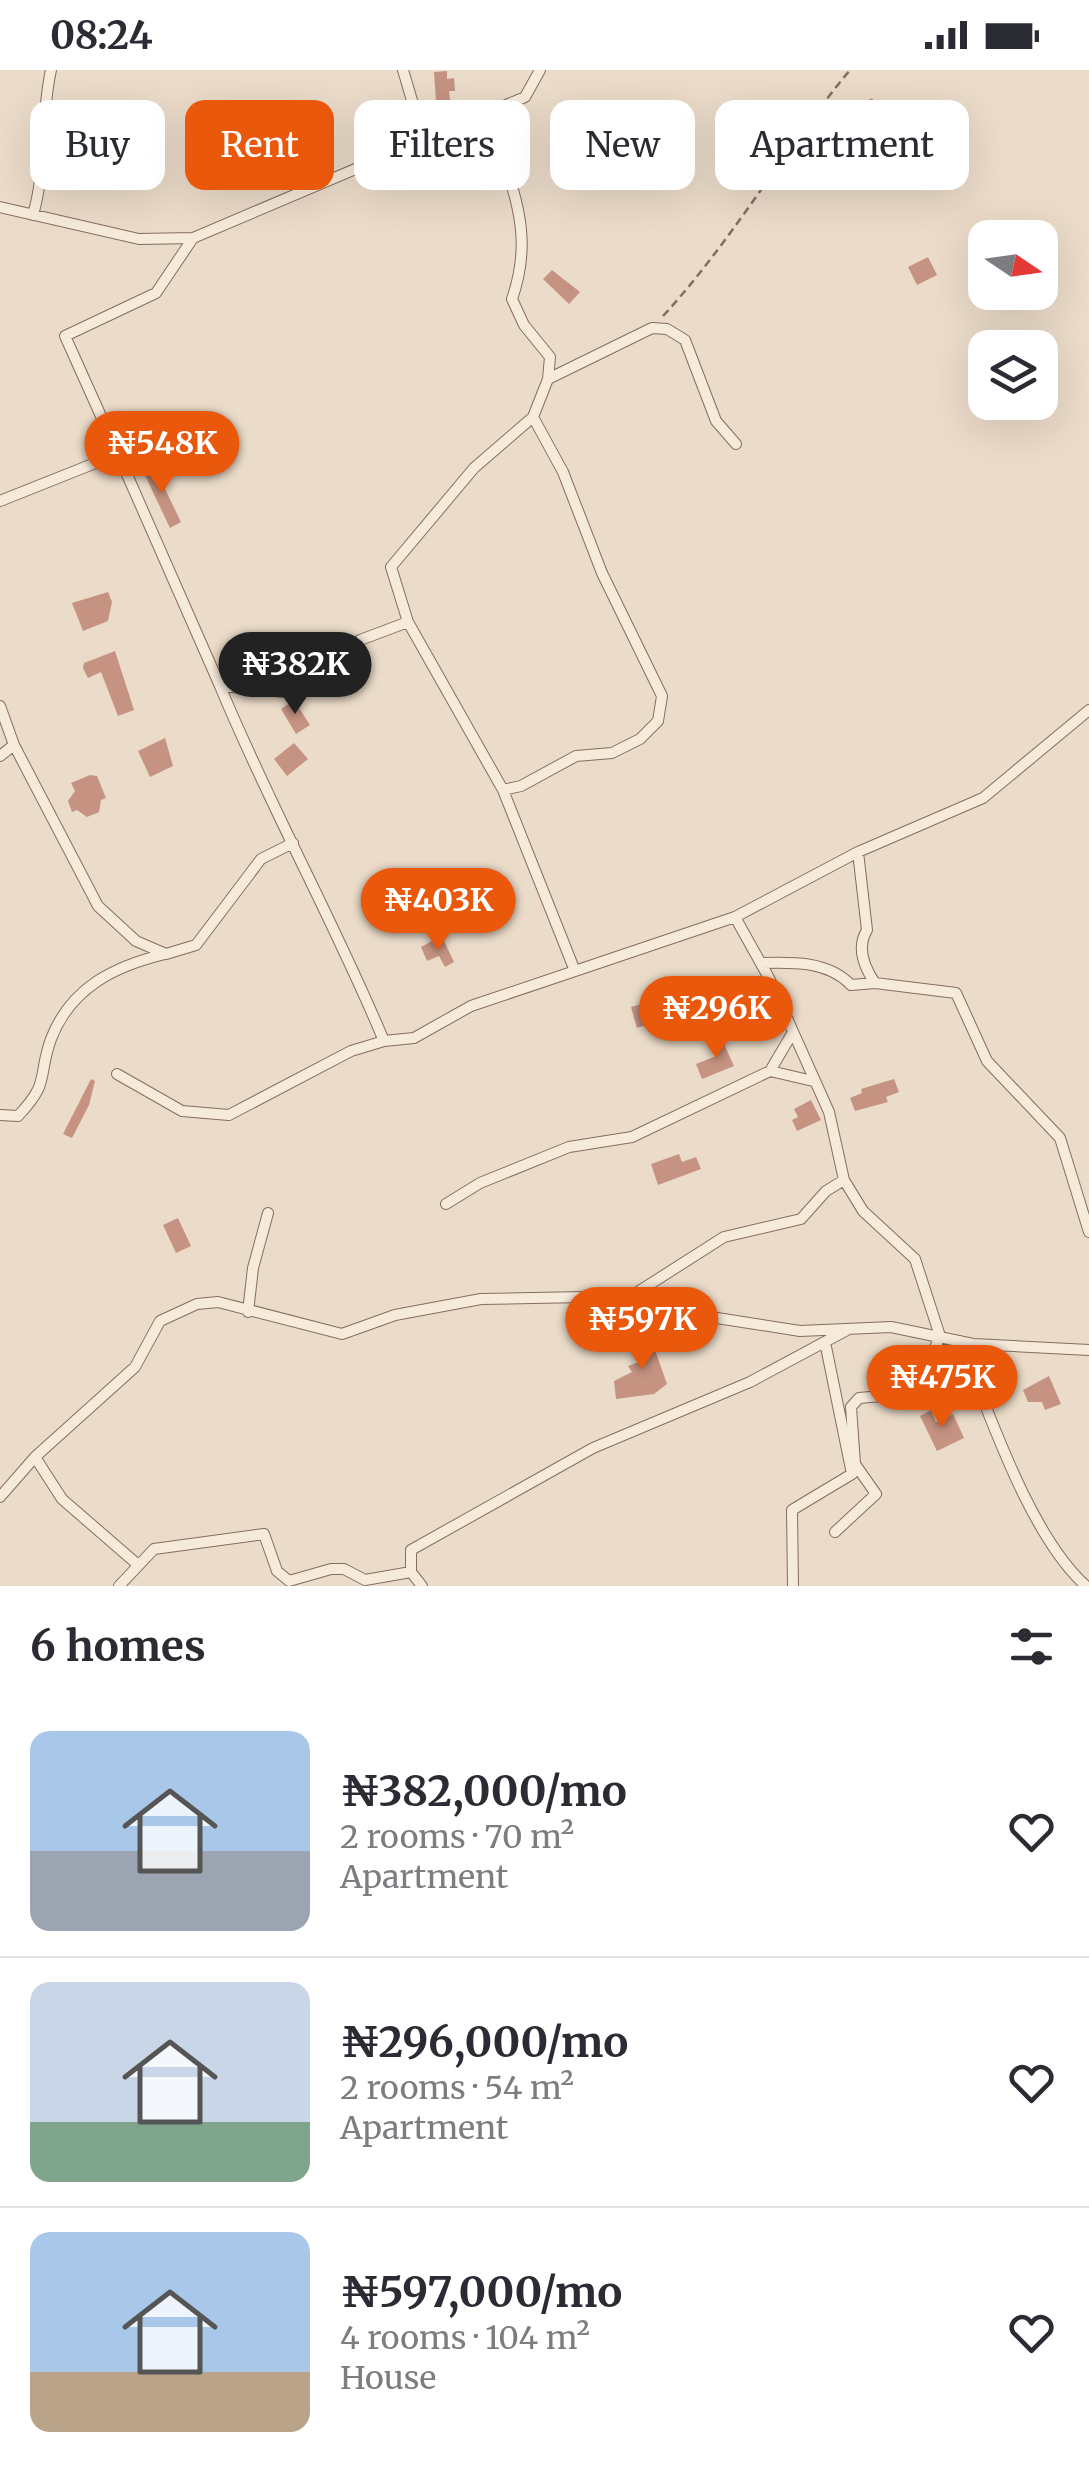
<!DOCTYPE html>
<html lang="en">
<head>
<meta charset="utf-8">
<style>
  body { margin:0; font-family:Merriweather,serif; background:#f7f7f7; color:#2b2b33; height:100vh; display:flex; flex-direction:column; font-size:38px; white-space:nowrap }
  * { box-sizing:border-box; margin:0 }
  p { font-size:32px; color:#7c7c81 }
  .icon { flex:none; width:55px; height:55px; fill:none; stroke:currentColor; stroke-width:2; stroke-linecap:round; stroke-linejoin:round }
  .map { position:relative; height:1516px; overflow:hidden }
  .sheet { display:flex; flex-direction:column; background:#fff; flex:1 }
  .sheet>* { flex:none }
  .guide { position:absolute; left:30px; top:30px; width:1030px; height:90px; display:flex; gap:20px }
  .needle { width:65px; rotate:103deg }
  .controls { position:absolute; left:968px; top:150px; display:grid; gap:20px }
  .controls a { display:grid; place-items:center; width:90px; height:90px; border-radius:20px; background:#fff; box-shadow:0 10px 40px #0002; font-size:50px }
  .price { position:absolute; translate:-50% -85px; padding:0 22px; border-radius:35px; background:#ea580c; color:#fff; font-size:32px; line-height:65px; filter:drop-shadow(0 2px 5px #0008) }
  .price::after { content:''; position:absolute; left:50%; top:60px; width:30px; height:22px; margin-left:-15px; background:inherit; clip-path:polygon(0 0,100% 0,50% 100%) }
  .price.selected { background:#222; color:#fff }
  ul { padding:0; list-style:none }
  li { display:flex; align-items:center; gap:30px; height:250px; padding:0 30px }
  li+li { border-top:2px solid #e1e1e2 }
  li span { display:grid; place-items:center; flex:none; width:280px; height:200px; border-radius:20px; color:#555 }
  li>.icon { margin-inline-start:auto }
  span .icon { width:120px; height:120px; fill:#fffc; stroke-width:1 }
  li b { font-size:42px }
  h2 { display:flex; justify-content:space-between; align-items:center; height:120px; padding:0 30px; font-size:42px }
  .pill { padding:0 35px; border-radius:20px; background:#fff; box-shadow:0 10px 40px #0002; font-size:35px; line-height:90px }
  .pill.selected { background:#ea580c; color:#fff }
  .status { display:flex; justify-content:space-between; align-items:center; height:70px; padding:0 50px; background:#fff; direction:ltr }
  .status svg { height:28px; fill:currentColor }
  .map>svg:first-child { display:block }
  .building { fill:#c69382 }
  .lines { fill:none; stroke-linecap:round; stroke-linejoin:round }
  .minor-casing { stroke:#866d5f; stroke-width:12 }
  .path { stroke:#866d5f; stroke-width:2.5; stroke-dasharray:8 5; stroke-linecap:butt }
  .minor { stroke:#f6eadb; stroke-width:10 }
</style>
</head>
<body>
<div class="status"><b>08:24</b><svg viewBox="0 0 49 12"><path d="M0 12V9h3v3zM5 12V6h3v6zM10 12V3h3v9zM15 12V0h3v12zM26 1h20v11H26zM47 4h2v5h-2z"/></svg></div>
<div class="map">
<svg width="1089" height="1516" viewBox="0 0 1089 1516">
  <rect width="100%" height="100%" fill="#ebdbc9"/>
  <path class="building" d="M 447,1 L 447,9 L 454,8 L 455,21 L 449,21 L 450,30 L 436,31 L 434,2 Z
    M 872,28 L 887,52 L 863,63 L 854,37 Z
    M 928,187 L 937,205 L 917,215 L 908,197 Z
    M 552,200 L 580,222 L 569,234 L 543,209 Z
    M 153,394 L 181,452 L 170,458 L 142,399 Z
    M 108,522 L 112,532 L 108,551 L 83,561 L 72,533 Z
    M 115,581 L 134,640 L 118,646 L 101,602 L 88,608 L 83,598 L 84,593 Z
    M 294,630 L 310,655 L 296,664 L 281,639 Z
    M 165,668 L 173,696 L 150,707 L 138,681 Z
    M 294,673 L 308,689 L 287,706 L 274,689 Z
    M 90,705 L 97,706 L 106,728 L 101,730 L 99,742 L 87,747 L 77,740 L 72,742 L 68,731 L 75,721 L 71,713 Z
    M 432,871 L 435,876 L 444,871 L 454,892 L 445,897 L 439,886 L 427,891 L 421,877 Z
    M 652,931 L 658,951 L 637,958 L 631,937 Z
    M 722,970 L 734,996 L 702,1009 L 696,994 L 716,986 L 711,974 Z
    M 91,1009 L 95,1011 L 89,1035 L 72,1068 L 63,1064 Z
    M 894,1009 L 899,1022 L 886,1027 L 888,1032 L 855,1041 L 850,1028 L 862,1023 L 861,1019 Z
    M 811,1030 L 821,1050 L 797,1061 L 792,1050 L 798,1047 L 794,1039 Z
    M 679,1084 L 682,1092 L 696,1087 L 701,1099 L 658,1115 L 651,1094 Z
    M 178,1148 L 191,1176 L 176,1183 L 163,1155 Z
    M 649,1263 L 667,1314 L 654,1324 L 616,1329 L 614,1311 L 632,1302 L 628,1296 L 639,1292 L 633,1270 Z
    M 1049,1306 L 1061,1334 L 1045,1340 L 1042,1332 L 1028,1332 L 1023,1320 Z
    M 931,1340 L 936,1352 L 953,1344 L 964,1368 L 937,1381 L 920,1346 Z"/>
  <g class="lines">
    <g class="minor-casing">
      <path id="minor" d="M 403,0 L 416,44 L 408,78
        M 492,41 C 505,113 538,154 512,229 L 524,255 L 550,287 L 548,309 L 533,347 L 474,398 L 391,497 L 408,552 L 503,720 L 575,901 L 735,847 L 769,908 L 829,1042 L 844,1110 L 863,1141 L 915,1189 L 940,1266 L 916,1323 L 859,1328 L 851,1337 L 855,1394 L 876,1424 L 835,1462
        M 416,44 L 442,63
        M 0,137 L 139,169 L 193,168 L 525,27 L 540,0
        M 33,145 C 47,96 40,50 51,0
        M 548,309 L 652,258 L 667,259 L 685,270 L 716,351 L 736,374
        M 118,384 L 220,616
        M 0,431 L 118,384 L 65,266 L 156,223 L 193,168
        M 408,552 L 360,570 L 285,622 L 220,616 C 270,737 334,851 384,971 L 414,968 L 471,936 L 575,901
        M 0,636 L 14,675 L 98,836 L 136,871 L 166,884 L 196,875 L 261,789 L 293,773
        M 0,686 L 14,675
        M 503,720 L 521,716 L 576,686 L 612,683 L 640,669 L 658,651 L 662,626 L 602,503 L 563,402 L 533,347
        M 858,782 L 867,860 C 856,878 864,897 875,913 L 956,923 L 987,991 L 1060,1068 L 1089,1162
        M 735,847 L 858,782 L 983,728 L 1089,640
        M 761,893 C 793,892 828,891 851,915 L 875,913
        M 770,1001 L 813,1011
        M 117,1004 L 182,1041 L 229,1045 L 351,981 L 384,971
        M 0,1045 L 18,1046 C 51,1011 37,1008 51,969 C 71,917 115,896 165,884
        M 446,1134 L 480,1113 L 569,1077 L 632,1067 L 770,1001 L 793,962
        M 622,1232 L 724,1167 L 801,1149 L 826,1121 L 844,1110
        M 248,1242 L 253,1198 L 268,1143
        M 960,1271 C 989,1342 1029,1465 1086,1516
        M 35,1387 L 62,1429 L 137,1494
        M 0,1427 L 35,1387 L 135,1297 L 160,1251 L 197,1234 L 218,1232 L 342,1264 L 395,1245 L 481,1229 L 584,1227 L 800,1261 L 891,1257 L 973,1274 L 1089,1280
        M 119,1516 L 154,1479 L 264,1464 L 277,1501 L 289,1511 L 331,1499 L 344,1499 L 365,1510 L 411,1502
        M 422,1516 L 411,1502 L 411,1480 L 593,1378 L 750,1312 L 847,1260
        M 793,1516 L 792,1440 L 852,1404 L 825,1272"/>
    </g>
    <path class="path" d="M 663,246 C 733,170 784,79 850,0"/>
    <use href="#minor" class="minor"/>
  </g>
</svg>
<div class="controls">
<a><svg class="needle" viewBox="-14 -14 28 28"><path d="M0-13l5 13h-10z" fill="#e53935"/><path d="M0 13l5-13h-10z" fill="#7c7c81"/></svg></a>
<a><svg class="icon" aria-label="layers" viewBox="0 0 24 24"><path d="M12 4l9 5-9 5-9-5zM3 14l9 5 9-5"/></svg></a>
</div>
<b class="price" style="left:162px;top:426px">₦548K</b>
<b class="price selected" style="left:295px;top:647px">₦382K</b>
<b class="price" style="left:438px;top:883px">₦403K</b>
<b class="price" style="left:716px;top:991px">₦296K</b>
<b class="price" style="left:642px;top:1302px">₦597K</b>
<b class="price" style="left:942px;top:1360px">₦475K</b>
<div class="guide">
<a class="pill">Buy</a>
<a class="pill selected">Rent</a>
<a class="pill">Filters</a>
<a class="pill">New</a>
<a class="pill">Apartment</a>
</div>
</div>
<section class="sheet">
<h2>6 homes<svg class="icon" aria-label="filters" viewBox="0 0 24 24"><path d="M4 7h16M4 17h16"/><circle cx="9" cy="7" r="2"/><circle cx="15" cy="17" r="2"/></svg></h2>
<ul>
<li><span style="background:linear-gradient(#a9c7e8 60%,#9aa5b1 0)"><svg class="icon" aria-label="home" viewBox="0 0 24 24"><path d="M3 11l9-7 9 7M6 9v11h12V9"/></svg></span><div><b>₦382,000/mo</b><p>2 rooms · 70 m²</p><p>Apartment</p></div><svg class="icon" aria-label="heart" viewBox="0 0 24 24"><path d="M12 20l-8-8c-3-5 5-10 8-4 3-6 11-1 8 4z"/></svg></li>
<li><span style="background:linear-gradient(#c9d6e8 70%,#7fa58c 0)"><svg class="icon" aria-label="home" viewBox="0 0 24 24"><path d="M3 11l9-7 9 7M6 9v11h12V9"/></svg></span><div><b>₦296,000/mo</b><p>2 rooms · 54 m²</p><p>Apartment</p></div><svg class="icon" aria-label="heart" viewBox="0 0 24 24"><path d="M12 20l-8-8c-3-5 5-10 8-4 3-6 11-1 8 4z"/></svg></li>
<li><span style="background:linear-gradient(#a9c7e8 70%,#b9a48a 0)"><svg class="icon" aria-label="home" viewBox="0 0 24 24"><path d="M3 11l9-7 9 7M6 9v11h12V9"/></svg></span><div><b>₦597,000/mo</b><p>4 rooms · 104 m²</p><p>House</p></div><svg class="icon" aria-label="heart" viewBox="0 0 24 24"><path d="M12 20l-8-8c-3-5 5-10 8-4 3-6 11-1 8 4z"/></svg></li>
</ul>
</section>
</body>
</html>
